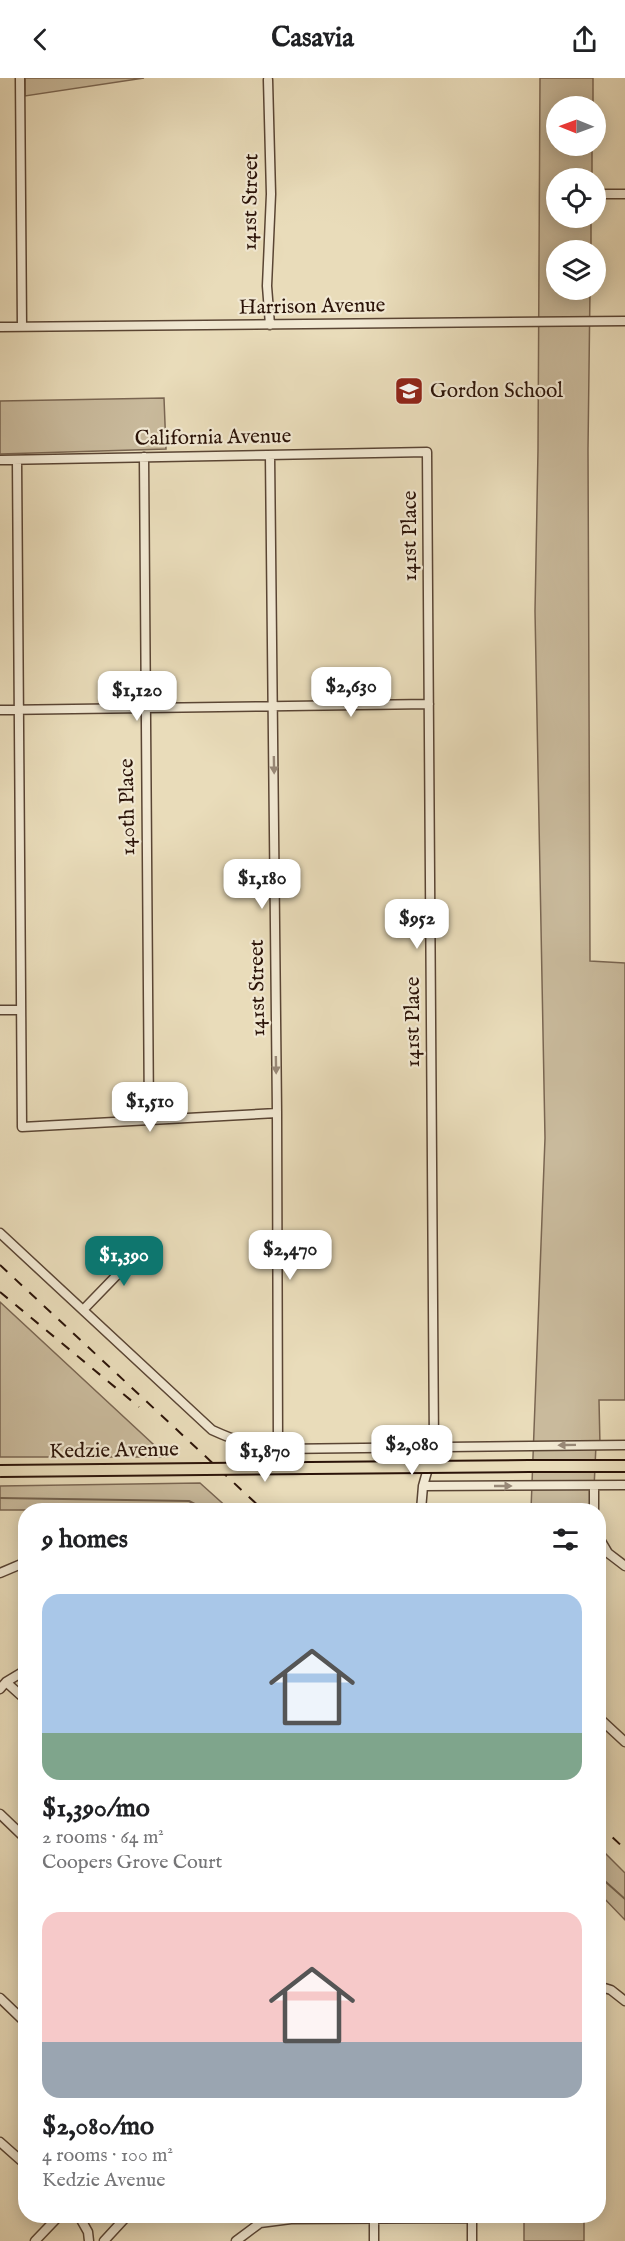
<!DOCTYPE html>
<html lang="en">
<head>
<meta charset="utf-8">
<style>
  body { margin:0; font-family:"IM FELL English",serif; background:#f2f2f2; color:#202124; height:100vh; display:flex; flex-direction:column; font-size:22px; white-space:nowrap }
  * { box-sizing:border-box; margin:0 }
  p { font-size:20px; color:#757577 }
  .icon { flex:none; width:33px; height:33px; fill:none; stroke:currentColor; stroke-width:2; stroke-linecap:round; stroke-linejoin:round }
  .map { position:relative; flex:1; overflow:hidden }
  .panel { position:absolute; left:18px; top:1425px; width:588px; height:720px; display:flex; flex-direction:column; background:#fff; border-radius:24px; box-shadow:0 3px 15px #0003 }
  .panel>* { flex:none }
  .needle { width:39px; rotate:271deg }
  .controls { position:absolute; left:546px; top:18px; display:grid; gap:12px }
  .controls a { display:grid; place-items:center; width:60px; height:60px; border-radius:50%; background:#fff; box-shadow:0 3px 15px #0003; font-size:30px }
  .price { position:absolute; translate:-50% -51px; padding:0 14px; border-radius:12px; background:#fff; color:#222; font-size:20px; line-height:39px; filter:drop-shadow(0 2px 3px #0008) }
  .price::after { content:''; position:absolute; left:50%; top:36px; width:18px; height:14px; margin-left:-9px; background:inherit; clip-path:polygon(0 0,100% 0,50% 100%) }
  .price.current { background:#0f766e; color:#fff }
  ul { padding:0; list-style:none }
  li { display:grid; align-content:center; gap:12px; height:318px; padding:0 24px }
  li span { display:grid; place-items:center; height:186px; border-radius:18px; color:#555 }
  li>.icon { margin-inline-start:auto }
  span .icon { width:108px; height:108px; fill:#fffc; stroke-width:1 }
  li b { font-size:26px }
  h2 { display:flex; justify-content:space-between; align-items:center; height:72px; padding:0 24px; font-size:26px }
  header { display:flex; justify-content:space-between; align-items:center; height:78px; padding:0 24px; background:#fff; font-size:27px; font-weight:800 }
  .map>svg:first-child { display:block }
  .green { fill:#c9ba9c; stroke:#7a6652; stroke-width:1.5 }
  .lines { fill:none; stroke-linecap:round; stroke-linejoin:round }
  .stream { stroke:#76634e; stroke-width:2 }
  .minor-casing { stroke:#5a4534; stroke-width:11 }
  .major-casing { stroke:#2b1308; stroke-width:14 }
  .minor { stroke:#f1e8d2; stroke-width:8 }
  .major { stroke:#e9dcba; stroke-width:10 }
  .rail { stroke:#2b1308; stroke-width:2; stroke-dasharray:10 10; stroke-linecap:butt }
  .major-bridge-casing { stroke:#2b1308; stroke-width:14; stroke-linecap:butt }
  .major-bridge { stroke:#e9dcba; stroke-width:10 }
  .oneway { fill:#988877 }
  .labels { text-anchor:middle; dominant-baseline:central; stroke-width:4.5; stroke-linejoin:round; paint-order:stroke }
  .street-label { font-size:21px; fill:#2b1308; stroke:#f1e8d2 }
  .poi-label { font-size:21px; fill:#2b1308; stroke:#f1e8d2; text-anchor:start }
</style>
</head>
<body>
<header><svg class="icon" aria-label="back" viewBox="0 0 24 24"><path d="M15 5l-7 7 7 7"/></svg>Casavia<svg class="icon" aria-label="share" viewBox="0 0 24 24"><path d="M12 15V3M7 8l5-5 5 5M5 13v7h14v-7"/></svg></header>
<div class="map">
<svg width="625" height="2163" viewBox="0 0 625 2163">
  <rect width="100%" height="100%" fill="#e9dcba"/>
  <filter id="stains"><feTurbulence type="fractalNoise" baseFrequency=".00333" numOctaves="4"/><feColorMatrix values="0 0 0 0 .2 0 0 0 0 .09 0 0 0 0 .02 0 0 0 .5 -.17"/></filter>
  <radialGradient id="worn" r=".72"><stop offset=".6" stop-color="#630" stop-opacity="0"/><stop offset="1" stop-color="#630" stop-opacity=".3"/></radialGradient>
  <path class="green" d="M 25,0 L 144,0 L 25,18 Z
    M 540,0 L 593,0 L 593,28 L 556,28 L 556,68 L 592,68 L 592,100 L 556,100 L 556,140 L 591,140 L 591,172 L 556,172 L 556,212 L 590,212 L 588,371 L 590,883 L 625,885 L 625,1322 L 599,1322 L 600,1367 L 596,1367 L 593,1432 L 531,1432 L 545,1060 L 535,533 L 538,372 Z
    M 164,320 L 166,371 L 0,376 L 0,323 Z
    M 0,1224 L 167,1379 L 0,1379 Z
    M 200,1405 L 230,1432 L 0,1432 L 0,1408 Z
    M 599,1769 L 625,1795 L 625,1842 L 599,1815 Z
    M 524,2138 L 584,2138 L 584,2163 L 524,2163 Z"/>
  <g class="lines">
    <path class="stream" d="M 0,1420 L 189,1423 L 206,1432
      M 598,1797 L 625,1821"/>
    <g class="minor-casing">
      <path id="minor" d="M 20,0 L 22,249
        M 268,2 L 271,116 L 267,208 L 270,247
        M 603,116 L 625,116
        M 0,249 L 625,243
        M 270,377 L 277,1035 L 278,1371
        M 144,379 L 149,1042
        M 0,382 L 427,374 L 434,1369 L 423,1408 L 421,1432
        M 17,382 L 22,1049 L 277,1035
        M 0,632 L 429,626
        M 0,932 L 21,932
        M 0,1155 L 212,1352 C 234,1362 253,1369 278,1371 L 625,1367
        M 83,1232 L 146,1167
        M 423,1408 L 625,1407
        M 594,1408 L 594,1432
        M 598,1458 L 608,1475 L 625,1488
        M 0,1495 L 26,1484
        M 6,1604 L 26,1622
        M 0,1611 L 6,1604 L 26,1592
        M 598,1639 L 625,1664
        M 0,1736 L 26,1761
        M 598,1908 L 611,1912 L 625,1923
        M 0,1920 L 26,1945
        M 0,2064 L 26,2087
        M 79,2138 L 88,2154 L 89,2163
        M 374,2138 L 374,2163
        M 472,2138 L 472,2163
        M 35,2163 L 59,2138
        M 104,2163 L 127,2138
        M 236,2163 L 260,2145 L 291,2141 L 472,2140"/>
    </g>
    <g class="major-casing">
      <path id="major" d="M 529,1388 L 625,1388"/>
    </g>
    <use href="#minor" class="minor"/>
    <use href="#major" class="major"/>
    <path class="rail" d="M 0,1187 L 263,1432
      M 0,1214 L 139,1329
      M 598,1746 L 625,1771"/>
    <g class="major-bridge-casing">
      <path id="major-bridge" d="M 0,1393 L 529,1388"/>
    </g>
    <use href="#major-bridge" class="major-bridge"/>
  </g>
  <defs><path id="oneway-solid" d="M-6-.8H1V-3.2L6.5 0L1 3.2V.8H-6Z" transform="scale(1.5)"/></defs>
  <g class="oneway">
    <use href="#oneway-solid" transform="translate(274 687) rotate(89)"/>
    <use href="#oneway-solid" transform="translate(276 987) rotate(89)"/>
    <use href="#oneway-solid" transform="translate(567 1367) rotate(179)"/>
    <use href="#oneway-solid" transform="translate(503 1408)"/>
  </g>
  <defs>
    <g id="school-square" transform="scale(1.5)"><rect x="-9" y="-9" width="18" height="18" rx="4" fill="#8f2418" stroke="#f1e8d2"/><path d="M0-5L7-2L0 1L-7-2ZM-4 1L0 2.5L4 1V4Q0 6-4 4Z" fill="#fff"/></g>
  </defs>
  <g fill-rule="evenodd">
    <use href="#school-square" x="409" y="313"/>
  </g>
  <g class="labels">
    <g class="street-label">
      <text transform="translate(251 124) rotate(-89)">141st Street</text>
      <text transform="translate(312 229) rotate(-1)">Harrison Avenue</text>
      <text transform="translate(213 360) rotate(-1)">California Avenue</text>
      <text transform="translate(410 458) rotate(-90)">141st Place</text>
      <text transform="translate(128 729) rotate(-91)">140th Place</text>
      <text transform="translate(258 910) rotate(-91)">141st Street</text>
      <text transform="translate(413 944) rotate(-90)">141st Place</text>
      <text transform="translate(114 1373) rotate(-1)">Kedzie Avenue</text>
    </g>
    <g class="poi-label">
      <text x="430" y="313">Gordon School</text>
    </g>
  </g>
  <rect width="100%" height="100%" filter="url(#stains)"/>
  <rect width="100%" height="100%" fill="url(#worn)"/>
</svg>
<div class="controls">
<a><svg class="needle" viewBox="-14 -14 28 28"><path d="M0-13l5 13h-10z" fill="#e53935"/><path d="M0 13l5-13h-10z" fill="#757577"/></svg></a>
<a><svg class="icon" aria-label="locate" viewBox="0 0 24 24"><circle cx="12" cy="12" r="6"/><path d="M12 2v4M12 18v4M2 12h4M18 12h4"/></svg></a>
<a><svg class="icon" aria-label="layers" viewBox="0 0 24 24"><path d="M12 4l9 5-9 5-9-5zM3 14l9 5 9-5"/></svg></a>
</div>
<b class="price" style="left:351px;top:640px">$2,630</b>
<b class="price" style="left:137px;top:644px">$1,120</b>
<b class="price" style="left:262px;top:832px">$1,180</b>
<b class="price" style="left:417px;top:872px">$952</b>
<b class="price" style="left:150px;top:1055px">$1,510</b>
<b class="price" style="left:290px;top:1203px">$2,470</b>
<b class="price current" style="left:124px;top:1209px">$1,390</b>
<b class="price" style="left:412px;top:1398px">$2,080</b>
<b class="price" style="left:265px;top:1405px">$1,870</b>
<section class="panel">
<h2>9 homes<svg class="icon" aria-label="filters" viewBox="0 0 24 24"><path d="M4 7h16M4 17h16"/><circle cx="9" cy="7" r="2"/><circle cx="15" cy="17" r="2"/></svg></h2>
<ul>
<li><span style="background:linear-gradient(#a9c7e8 75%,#7fa58c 0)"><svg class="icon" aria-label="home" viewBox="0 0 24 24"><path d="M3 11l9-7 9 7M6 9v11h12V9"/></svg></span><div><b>$1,390/mo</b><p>2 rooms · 64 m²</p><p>Coopers Grove Court</p></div></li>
<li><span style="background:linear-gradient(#f6c9c9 70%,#9aa5b1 0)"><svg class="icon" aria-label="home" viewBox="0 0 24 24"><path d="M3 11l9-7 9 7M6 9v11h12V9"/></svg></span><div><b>$2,080/mo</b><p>4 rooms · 100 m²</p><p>Kedzie Avenue</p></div></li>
</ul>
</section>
</div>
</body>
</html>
